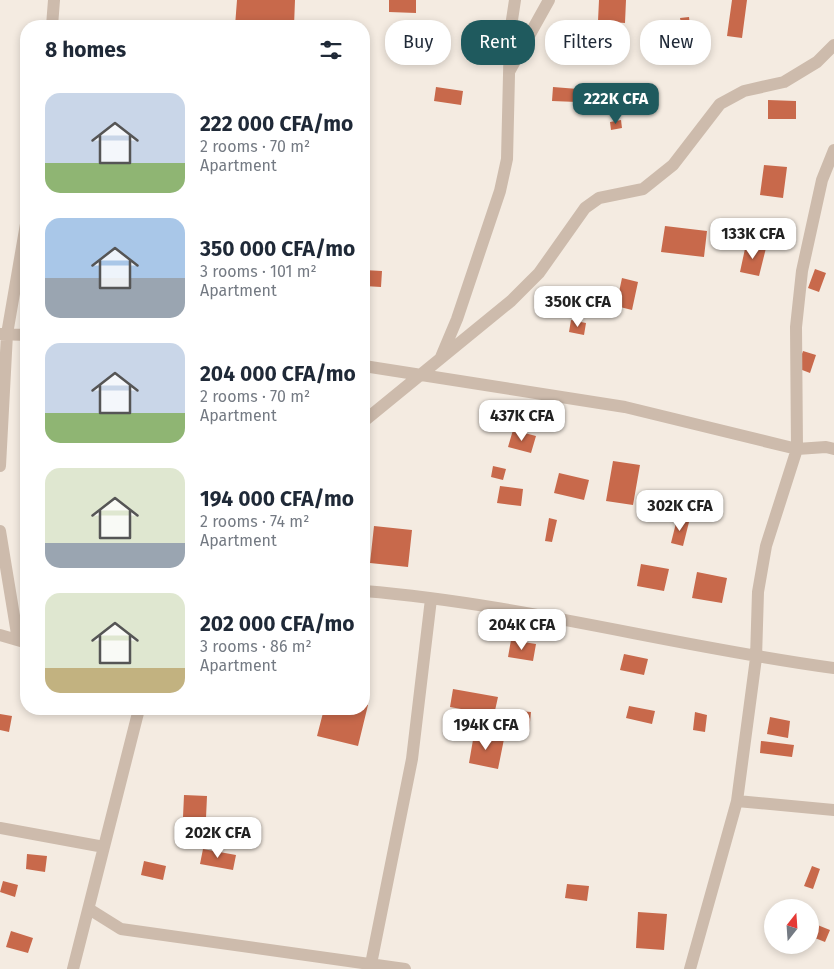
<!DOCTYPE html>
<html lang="en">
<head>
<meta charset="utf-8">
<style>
  body { margin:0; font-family:"Fira Sans",sans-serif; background:#f2f2f3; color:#1f2937; height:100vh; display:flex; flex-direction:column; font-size:19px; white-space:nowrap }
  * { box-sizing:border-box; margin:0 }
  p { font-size:16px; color:#747a83 }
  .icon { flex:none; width:28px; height:28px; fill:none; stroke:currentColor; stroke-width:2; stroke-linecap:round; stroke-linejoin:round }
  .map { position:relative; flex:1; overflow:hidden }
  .details { position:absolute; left:20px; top:20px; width:350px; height:695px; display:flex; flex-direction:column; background:#fff; border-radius:20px; box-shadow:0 2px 8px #0003 }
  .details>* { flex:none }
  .guide { position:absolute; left:385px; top:20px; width:374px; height:45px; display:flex; gap:10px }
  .needle { width:32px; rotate:17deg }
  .tools { position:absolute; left:764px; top:899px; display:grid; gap:10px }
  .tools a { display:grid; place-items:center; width:55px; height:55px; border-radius:50%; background:#fff; box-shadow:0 2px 8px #0003; font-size:25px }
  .price { position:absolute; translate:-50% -42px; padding:0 11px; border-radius:10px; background:#fff; color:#222; font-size:16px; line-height:32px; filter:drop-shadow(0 1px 2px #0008) }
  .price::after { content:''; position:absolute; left:50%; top:30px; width:15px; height:11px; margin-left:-8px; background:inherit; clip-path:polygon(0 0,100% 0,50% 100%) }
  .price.selected { background:#1f5a5e; color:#fff }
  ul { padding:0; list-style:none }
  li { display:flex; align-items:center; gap:15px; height:125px; padding:0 25px }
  li span { display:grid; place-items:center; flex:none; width:140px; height:100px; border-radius:15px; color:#555 }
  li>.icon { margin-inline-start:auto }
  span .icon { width:60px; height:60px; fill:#fffc; stroke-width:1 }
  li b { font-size:21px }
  h2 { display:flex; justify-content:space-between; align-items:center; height:60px; padding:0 25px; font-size:21px }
  .chip { padding:0 18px; border-radius:20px; background:#fff; box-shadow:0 2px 8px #0003; font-size:18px; line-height:45px }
  .chip.selected { background:#1f5a5e; color:#fff }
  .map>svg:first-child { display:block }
  .building { fill:#c8694b }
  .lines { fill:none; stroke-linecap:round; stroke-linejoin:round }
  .street { stroke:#cdbbac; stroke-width:12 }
</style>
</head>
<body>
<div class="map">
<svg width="834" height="969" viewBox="0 0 834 969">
  <rect width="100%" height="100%" fill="#f4ebe1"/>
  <path class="building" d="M 237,0 L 295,0 L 294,26 L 235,26 Z
    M 389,0 L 416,0 L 416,13 L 389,12 Z
    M 599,0 L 626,0 L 625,23 L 598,21 Z
    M 732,0 L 747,0 L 742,38 L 727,36 Z
    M 689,17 L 690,26 L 682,28 L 680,18 Z
    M 613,86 L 615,111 L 588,113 L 586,88 Z
    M 436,87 L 463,91 L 461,105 L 434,101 Z
    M 553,87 L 578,89 L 577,102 L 552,101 Z
    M 768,100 L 796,101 L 796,119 L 768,119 Z
    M 621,120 L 622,128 L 611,130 L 610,122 Z
    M 764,165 L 787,167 L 783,198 L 760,195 Z
    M 665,226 L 707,231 L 704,257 L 661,252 Z
    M 746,244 L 766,248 L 759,276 L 740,272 Z
    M 815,269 L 826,273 L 819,292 L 808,288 Z
    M 364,270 L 382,271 L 381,287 L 364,286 Z
    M 622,278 L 638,282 L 632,310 L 616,306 Z
    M 570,289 L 594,291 L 593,312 L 568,310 Z
    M 571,320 L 586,323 L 584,335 L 569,332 Z
    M 803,351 L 816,355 L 810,373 L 797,368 Z
    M 513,430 L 536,436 L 531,453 L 508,447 Z
    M 613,461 L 640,465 L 633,505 L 606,501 Z
    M 493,466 L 506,469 L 503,480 L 491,477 Z
    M 559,473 L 589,480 L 584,500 L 554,493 Z
    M 500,486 L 523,489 L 521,506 L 497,503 Z
    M 549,518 L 557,520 L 552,542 L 545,541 Z
    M 677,519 L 689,522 L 683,546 L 671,543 Z
    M 374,526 L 412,530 L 408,567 L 370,563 Z
    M 641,564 L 669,569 L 664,591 L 637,586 Z
    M 697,572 L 727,578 L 722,603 L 692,598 Z
    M 511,640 L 536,644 L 533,661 L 508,657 Z
    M 624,654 L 648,659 L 644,675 L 620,670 Z
    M 453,689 L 498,697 L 494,715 L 450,707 Z
    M 364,704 L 368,705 L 358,746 L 317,736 L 324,709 L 364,709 Z
    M 629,706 L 655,711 L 652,724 L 626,718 Z
    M 519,711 L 531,712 L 529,732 L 517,731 Z
    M 695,712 L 707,715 L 705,732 L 693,730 Z
    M 0,714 L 12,716 L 9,732 L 0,730 Z
    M 770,717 L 790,721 L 788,738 L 767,734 Z
    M 474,734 L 504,739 L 498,769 L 469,763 Z
    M 761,741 L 794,745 L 792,757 L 760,753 Z
    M 184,795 L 207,796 L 206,818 L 183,817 Z
    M 203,849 L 236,855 L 233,870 L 200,864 Z
    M 27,854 L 47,856 L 45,872 L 26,869 Z
    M 144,861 L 166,866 L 163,880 L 141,875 Z
    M 812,866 L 820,869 L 813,889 L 804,886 Z
    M 3,881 L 18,885 L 15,897 L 0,892 Z
    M 567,884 L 589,886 L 587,901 L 565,898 Z
    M 638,912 L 667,914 L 664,950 L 636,948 Z
    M 810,922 L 830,930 L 825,942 L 810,936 Z
    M 11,931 L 33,938 L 28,953 L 6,947 Z"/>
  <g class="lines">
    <path class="street" d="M 52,26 L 54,0
      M 510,70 L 549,0
      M 0,334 L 26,335
      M 441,357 L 457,319 L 500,191 L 507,159 L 510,33 L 515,0
      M 364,366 L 625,407 L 797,449 L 826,447 L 834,449
      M 364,421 L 511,301 L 539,273 L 585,208 L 599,198 L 643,189 L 673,165 L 720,104 L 744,91 L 784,82 L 817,62 L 834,45
      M 0,466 L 7,334 L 26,224
      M 0,531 L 18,640
      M 364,591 C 523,604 676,647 834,668
      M 0,635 L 24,642
      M 737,801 L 834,810
      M 0,828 L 104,847
      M 89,909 L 121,929 L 405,969
      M 371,964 L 412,759 L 431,599
      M 73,969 L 139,709
      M 690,969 L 737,801 L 756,658 L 758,592 L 766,546 L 797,449 L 796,327 L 802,271 L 822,180 L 834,150"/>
  </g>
</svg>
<div class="tools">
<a><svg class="needle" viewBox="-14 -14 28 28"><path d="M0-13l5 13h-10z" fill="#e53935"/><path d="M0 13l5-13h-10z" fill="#747a83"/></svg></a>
</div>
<b class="price selected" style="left:616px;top:125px">222K CFA</b>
<b class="price" style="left:753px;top:260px">133K CFA</b>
<b class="price" style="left:578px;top:328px">350K CFA</b>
<b class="price" style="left:522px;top:442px">437K CFA</b>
<b class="price" style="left:680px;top:532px">302K CFA</b>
<b class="price" style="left:522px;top:651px">204K CFA</b>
<b class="price" style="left:486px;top:751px">194K CFA</b>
<b class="price" style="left:218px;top:859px">202K CFA</b>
<div class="guide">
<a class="chip">Buy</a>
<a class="chip selected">Rent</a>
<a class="chip">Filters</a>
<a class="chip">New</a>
</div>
<section class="details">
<h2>8 homes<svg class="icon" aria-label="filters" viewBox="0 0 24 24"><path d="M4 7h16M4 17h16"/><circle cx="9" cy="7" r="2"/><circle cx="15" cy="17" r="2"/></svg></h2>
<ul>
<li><span style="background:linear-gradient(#c9d6e8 70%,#8fb573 0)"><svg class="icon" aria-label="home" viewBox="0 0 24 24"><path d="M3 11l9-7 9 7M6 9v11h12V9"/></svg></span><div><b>222 000 CFA/mo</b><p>2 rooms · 70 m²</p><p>Apartment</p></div></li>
<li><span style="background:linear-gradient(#a9c7e8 60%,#9aa5b1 0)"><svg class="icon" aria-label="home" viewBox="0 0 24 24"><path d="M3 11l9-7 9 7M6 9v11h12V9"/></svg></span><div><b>350 000 CFA/mo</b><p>3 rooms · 101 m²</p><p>Apartment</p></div></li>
<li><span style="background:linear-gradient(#c9d6e8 70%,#8fb573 0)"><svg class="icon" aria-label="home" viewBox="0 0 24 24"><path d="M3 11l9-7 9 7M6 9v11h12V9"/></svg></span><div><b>204 000 CFA/mo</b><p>2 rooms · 70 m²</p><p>Apartment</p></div></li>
<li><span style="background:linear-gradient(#dfe7d0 75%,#9aa5b1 0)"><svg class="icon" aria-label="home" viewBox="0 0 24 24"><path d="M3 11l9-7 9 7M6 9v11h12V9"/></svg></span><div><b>194 000 CFA/mo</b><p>2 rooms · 74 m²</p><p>Apartment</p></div></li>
<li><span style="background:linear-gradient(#dfe7d0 75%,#c2b280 0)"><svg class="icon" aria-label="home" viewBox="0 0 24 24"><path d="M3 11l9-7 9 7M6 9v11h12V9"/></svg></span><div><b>202 000 CFA/mo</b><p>3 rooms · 86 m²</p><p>Apartment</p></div></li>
</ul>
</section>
</div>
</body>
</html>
